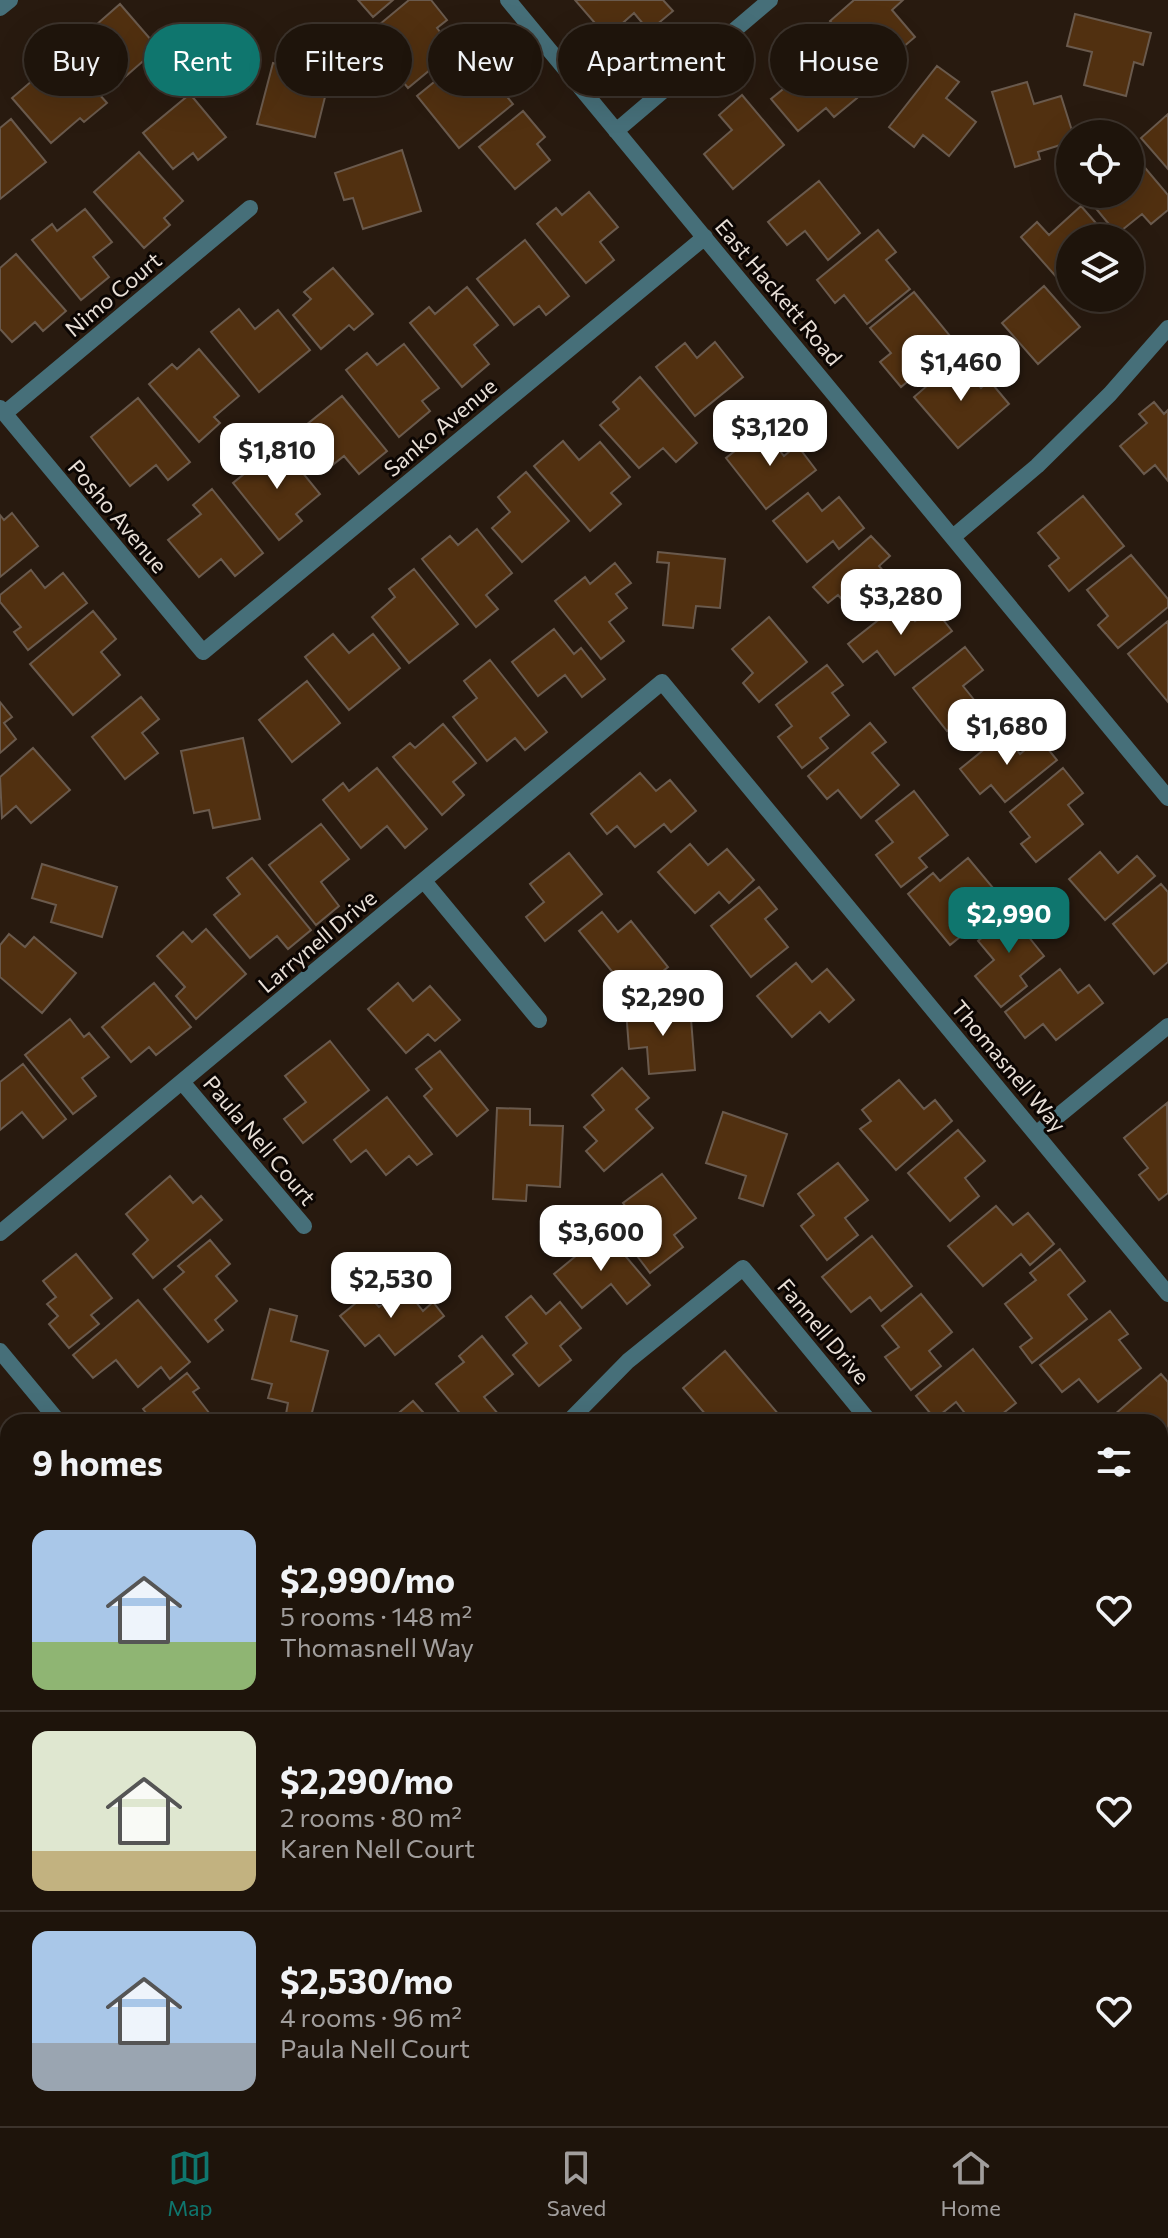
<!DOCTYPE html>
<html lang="en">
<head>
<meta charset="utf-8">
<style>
  body { margin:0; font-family:Commissioner,sans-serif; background:#2b2119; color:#f1f3f6; height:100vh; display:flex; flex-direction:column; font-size:30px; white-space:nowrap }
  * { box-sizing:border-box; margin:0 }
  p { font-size:26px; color:#a19e9d }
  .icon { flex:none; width:44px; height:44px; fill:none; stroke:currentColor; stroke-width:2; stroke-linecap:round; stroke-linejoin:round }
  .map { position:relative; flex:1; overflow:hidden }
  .sheet { position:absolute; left:0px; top:1414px; width:1168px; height:712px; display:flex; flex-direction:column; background:#1e140b; border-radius:24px 24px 0 0; box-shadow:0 8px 32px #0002,0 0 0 2px #3c332c }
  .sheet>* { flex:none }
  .top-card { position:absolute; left:24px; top:24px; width:1120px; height:72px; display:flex; gap:16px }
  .controls { position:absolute; left:1056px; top:120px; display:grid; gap:16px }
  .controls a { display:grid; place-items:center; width:88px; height:88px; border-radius:50%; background:#1e140b; box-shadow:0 8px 32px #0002,0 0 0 2px #3c332c; font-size:40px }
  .price { position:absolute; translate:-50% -68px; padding:0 18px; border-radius:16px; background:#fff; color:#222; font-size:26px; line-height:52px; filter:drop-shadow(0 2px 4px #0008) }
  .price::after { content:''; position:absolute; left:50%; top:48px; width:24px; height:18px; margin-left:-12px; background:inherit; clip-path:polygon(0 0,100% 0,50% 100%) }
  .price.selected { background:#0f766e; color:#fff }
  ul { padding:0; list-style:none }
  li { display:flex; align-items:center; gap:24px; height:200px; padding:0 32px }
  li+li { border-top:2px solid #3c332c }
  li span { display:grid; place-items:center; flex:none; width:224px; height:160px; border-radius:16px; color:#555 }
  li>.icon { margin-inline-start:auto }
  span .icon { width:96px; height:96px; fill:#fffc; stroke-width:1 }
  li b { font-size:34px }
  h2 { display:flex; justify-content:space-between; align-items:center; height:96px; padding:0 32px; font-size:34px }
  .pill { padding:0 28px; border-radius:36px; background:#1e140b; box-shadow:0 8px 32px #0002,0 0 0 2px #3c332c; font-size:28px; line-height:72px }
  .pill.selected { background:#0f766e; color:#fff }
  .dock { display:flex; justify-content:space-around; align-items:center; height:112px; border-top:2px solid #3c332c; background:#1e140b; font-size:22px; color:#a19e9d }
  .dock a { display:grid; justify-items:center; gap:4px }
  .dock .selected { color:#0f766e }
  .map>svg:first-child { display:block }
  .building { fill:#513010; stroke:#6a5a4d; stroke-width:2 }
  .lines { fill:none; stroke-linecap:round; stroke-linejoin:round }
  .minor { stroke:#466f79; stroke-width:16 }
  .labels { text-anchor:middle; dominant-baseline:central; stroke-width:6; stroke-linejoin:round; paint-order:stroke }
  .street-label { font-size:22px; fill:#e8dfd7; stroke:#0c0603 }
</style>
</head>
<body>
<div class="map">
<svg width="1168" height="2126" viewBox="0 0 1168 2126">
  <rect width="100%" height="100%" fill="#281a0f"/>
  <path class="building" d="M 358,0 L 393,0 L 373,17 Z
    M 409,0 L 431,0 L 447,20 L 437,28 L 454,50 L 408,88 L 381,55 L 390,47 L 374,29 Z
    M 575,0 L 663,0 L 673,11 L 649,31 L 634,13 L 607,37 Z
    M 854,0 L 903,0 L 892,10 L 915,37 L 883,64 L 857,35 L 849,42 L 830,21 Z
    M 120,4 L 158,48 L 118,83 L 80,39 Z
    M 1075,14 L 1151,33 L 1143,65 L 1134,62 L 1126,96 L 1084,85 L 1092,52 L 1067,46 Z
    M 809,39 L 857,98 L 834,117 L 826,108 L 798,131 L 771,99 L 799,76 L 785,58 Z
    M 60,50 L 107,103 L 84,122 L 80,118 L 51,143 L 12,98 L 33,80 L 29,76 Z
    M 471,52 L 513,104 L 459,148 L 417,96 Z
    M 304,53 L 334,61 L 315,137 L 257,124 L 273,63 L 300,70 Z
    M 937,66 L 959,82 L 946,98 L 976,122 L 949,156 L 923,135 L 914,147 L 889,127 Z
    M 1027,82 L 1034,104 L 1061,96 L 1073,134 L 1070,134 L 1070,142 L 1038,152 L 1040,159 L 1015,167 L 992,92 Z
    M 190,94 L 226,137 L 198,160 L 193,153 L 173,169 L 143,133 Z
    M 742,95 L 784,145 L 733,189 L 704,154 L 732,130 L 719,115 Z
    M 523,111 L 545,137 L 537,144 L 550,160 L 515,189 L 479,147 Z
    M 1168,114 L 1168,169 L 1141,138 Z
    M 11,119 L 46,162 L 0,199 L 0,128 Z
    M 402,150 L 421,211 L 363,229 L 353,198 L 344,200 L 335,173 Z
    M 1130,150 L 1168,195 L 1168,210 L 1151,224 L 1142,214 L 1117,234 L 1084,194 L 1130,194 Z
    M 139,152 L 183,201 L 164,218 L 170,225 L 144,248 L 94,192 Z
    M 819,181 L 860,233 L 828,260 L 805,231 L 787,245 L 768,222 Z
    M 589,192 L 618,227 L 600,242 L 614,260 L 586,283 L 537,224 L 556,208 L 562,215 Z
    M 1081,206 L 1109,238 L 1070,238 L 1070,286 L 1067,289 L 1021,237 L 1037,222 L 1049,235 Z
    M 85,209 L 112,242 L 93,257 L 109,277 L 81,300 L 32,240 L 52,224 L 57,231 Z
    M 878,230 L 896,252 L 886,260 L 910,289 L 867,324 L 844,295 L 835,303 L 817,280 Z
    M 525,240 L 569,296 L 546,315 L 539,306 L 514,325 L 477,279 Z
    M 16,254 L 66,311 L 43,331 L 35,322 L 12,342 L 0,329 L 0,268 Z
    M 333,268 L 373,314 L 354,330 L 349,325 L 321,349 L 293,315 L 311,299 L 304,292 Z
    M 1044,286 L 1080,327 L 1038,364 L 1002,323 Z
    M 467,287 L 498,325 L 474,345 L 489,364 L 462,387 L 410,323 L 429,307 L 435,314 Z
    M 914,292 L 955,342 L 901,387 L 880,362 L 891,353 L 870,328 Z
    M 239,309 L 255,329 L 278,310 L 310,350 L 259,392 L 211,332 Z
    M 715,342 L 743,377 L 695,416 L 656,367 L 685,343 L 697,358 Z
    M 404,344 L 439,388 L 422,401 L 430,411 L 399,437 L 346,370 L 367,353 L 377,365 Z
    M 199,349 L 239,396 L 214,417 L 220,423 L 199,442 L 149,384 L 172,364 L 177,369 Z
    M 957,360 L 981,388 L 989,380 L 1009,404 L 958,448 L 914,397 Z
    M 640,377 L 697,443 L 676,462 L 663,448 L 639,468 L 600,425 L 619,409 L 613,402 Z
    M 342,396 L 387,451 L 359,474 L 344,456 L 325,471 L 295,434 Z
    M 138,398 L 190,462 L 168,480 L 156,465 L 130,486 L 91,437 Z
    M 1154,402 L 1164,414 L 1168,410 L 1168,481 L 1155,465 L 1144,474 L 1120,446 L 1147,423 L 1139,414 Z
    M 763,429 L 784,456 L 797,445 L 816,470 L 766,509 L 726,458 Z
    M 563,441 L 579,460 L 600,442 L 630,477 L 611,493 L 621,504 L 590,531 L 534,466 Z
    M 280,445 L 320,494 L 296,514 L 302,521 L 279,540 L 233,483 Z
    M 526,472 L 569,521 L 522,562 L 492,528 L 510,512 L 498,497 Z
    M 212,489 L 263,553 L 235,576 L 221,559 L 199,577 L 168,540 L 201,514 L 193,505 Z
    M 808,493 L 822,511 L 839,497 L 864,528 L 839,549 L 833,541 L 807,562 L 773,521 Z
    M 1083,496 L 1124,546 L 1069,591 L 1049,566 L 1059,558 L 1038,533 Z
    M 12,513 L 38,546 L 0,577 L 0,515 L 4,520 Z
    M 477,529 L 512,573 L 486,595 L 498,609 L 476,627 L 422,559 L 450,536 L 458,545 Z
    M 871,536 L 890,556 L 879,566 L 896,586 L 859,619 L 838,595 L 828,603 L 813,587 Z
    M 658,552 L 725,559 L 720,608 L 696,606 L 693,628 L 663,625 L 669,563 L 657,562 Z
    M 1131,555 L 1168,599 L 1168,607 L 1118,648 L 1098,625 L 1108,616 L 1087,590 Z
    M 615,563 L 631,583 L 616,594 L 627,608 L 609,622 L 624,641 L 601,659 L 555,601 L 585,577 L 590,584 Z
    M 414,569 L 458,624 L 409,663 L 372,617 L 395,597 L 389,589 Z
    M 31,570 L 45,588 L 63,573 L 87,603 L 28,650 L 14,632 L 21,627 L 0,602 L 0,595 Z
    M 900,603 L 915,621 L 933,607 L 952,631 L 895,675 L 877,651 L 863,662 L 848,644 Z
    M 93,611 L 116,639 L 101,652 L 120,675 L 73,715 L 30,664 Z
    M 769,617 L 807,662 L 759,702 L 743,683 L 753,673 L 732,649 Z
    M 1168,621 L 1168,702 L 1128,654 Z
    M 554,629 L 574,654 L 581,648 L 605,679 L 582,697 L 565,675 L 538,696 L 512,662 Z
    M 333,634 L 349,653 L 373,634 L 400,668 L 349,710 L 305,657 Z
    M 965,647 L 983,670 L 963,686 L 979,706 L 947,731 L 913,688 Z
    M 490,660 L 547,732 L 525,750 L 515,738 L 487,761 L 453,717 L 477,698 L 464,681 Z
    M 827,665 L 843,685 L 832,693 L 849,715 L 820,738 L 828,748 L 802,768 L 778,737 L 792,726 L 776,705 Z
    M 307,681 L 340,723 L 292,762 L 259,720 Z
    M 141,697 L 159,719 L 142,733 L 158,753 L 125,779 L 92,737 Z
    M 0,702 L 12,717 L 4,723 L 16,739 L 0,753 Z
    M 870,723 L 886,742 L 872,753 L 899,785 L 861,818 L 838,790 L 827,799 L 808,776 Z
    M 443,724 L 476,763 L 453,782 L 464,795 L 442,815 L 393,757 L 410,743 L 415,748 Z
    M 1003,734 L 1020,754 L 1039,738 L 1057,760 L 1005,802 L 991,785 L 980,794 L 960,769 Z
    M 243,738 L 260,819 L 213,828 L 209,810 L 194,813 L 181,751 Z
    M 33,748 L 70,790 L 31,823 L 16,806 L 2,818 L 0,777 Z
    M 377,768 L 427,829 L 405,848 L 387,826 L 361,848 L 323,800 L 343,783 L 349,791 Z
    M 1063,768 L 1083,793 L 1068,805 L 1083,824 L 1036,862 L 1021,844 L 1030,837 L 1010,812 Z
    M 640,773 L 656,791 L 670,780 L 696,811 L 671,832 L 664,824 L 635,847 L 617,826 L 607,834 L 591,814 Z
    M 914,791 L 948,835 L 919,858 L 927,867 L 901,887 L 876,855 L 893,842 L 876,821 Z
    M 321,824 L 349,859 L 321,882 L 339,906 L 316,925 L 269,865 Z
    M 690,844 L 708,865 L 727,849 L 754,880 L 729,903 L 719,892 L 695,913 L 658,872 Z
    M 1100,852 L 1118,873 L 1137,856 L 1155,876 L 1105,920 L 1069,879 Z
    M 569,853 L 602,894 L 545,941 L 526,917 L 544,902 L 530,884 Z
    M 252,858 L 311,930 L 288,949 L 277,936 L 250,958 L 214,915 L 240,894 L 227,878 Z
    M 968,858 L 1004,901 L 950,945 L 908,894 L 933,873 L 940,881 Z
    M 42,864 L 117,887 L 102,937 L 51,922 L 56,905 L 32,898 Z
    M 1161,884 L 1168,892 L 1168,962 L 1154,974 L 1113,924 Z
    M 759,887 L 777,909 L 765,919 L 788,947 L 751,977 L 711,926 Z
    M 1027,901 L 1040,917 L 1024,931 L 1044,956 L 1020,976 L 1027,986 L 1001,1007 L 975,976 L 994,960 L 978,941 Z
    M 602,912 L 618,932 L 631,921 L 668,967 L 632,996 L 579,931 Z
    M 206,929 L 246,974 L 196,1019 L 176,996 L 185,987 L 157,956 L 183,932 L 192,942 Z
    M 9,934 L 25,947 L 34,937 L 76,973 L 42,1013 L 0,977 L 0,945 Z
    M 796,963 L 812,982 L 827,969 L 854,1000 L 829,1022 L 820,1012 L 792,1037 L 757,996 Z
    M 1060,969 L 1078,993 L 1089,985 L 1103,1003 L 1056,1040 L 1043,1024 L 1025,1038 L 1005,1012 Z
    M 154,983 L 191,1027 L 156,1055 L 149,1047 L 131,1062 L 102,1027 Z
    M 398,983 L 413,1001 L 430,986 L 460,1020 L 435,1041 L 428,1034 L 406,1053 L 368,1009 Z
    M 690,1006 L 695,1070 L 649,1074 L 647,1047 L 629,1049 L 626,1010 Z
    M 70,1019 L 84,1037 L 89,1033 L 109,1057 L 82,1078 L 96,1096 L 73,1114 L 25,1055 Z
    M 330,1041 L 369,1090 L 303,1143 L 284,1119 L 306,1102 L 285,1076 Z
    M 440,1051 L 488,1110 L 457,1136 L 424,1096 L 432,1089 L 416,1069 Z
    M 23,1064 L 66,1119 L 43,1138 L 22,1112 L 0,1130 L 0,1082 Z
    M 622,1068 L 649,1098 L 636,1109 L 653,1128 L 604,1171 L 586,1151 L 597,1141 L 584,1127 L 604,1110 L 592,1095 Z
    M 899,1080 L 924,1109 L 935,1100 L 952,1121 L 896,1170 L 860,1129 L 871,1121 L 862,1110 Z
    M 387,1097 L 432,1154 L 417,1165 L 409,1156 L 386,1175 L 366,1150 L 351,1162 L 334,1140 Z
    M 1167,1103 L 1168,1193 L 1159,1200 L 1139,1175 L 1148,1168 L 1124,1138 Z
    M 497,1108 L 530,1109 L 530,1125 L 563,1126 L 560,1187 L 527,1185 L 526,1201 L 493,1199 Z
    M 723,1112 L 787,1134 L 763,1206 L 739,1198 L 746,1176 L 706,1163 Z
    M 958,1130 L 985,1161 L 965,1178 L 979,1196 L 950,1221 L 908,1173 Z
    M 838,1163 L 868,1200 L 845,1218 L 858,1235 L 827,1260 L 801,1226 L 814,1215 L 798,1194 Z
    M 662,1174 L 696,1218 L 674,1235 L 683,1247 L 650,1273 L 625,1240 L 641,1228 L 623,1203 Z
    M 170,1176 L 193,1203 L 201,1196 L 222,1220 L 153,1278 L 133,1254 L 148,1240 L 126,1214 Z
    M 996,1206 L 1013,1225 L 1028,1213 L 1054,1244 L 1030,1265 L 1021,1254 L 983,1286 L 948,1246 Z
    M 605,1232 L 650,1285 L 627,1304 L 611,1284 L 582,1308 L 554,1274 Z
    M 872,1236 L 912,1286 L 881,1311 L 870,1297 L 851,1312 L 822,1277 Z
    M 210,1240 L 230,1264 L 216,1276 L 237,1301 L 215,1320 L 223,1330 L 208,1342 L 164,1289 L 184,1272 L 178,1266 Z
    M 1060,1249 L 1085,1281 L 1068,1295 L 1087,1319 L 1032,1363 L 1020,1347 L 1032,1338 L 1005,1304 L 1036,1280 L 1030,1273 Z
    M 76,1254 L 112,1298 L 91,1315 L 99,1324 L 69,1348 L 49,1324 L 58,1316 L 47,1304 L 56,1297 L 43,1281 Z
    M 404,1287 L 423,1311 L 433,1302 L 444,1316 L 395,1355 L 379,1335 L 365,1346 L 340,1316 L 367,1294 L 379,1307 Z
    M 921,1294 L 952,1332 L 929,1351 L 941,1366 L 911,1390 L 885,1357 L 899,1347 L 882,1326 Z
    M 531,1296 L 546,1314 L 560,1302 L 581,1328 L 560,1346 L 571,1360 L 539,1386 L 513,1355 L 527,1343 L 506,1317 Z
    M 138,1300 L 190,1362 L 170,1379 L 161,1367 L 138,1387 L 116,1360 L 93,1378 L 73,1355 Z
    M 270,1309 L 297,1316 L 291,1341 L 328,1351 L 310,1420 L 286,1414 L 288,1403 L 268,1398 L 272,1384 L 252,1379 Z
    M 1110,1311 L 1128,1334 L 1119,1340 L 1141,1368 L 1098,1402 L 1079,1379 L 1062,1392 L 1040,1365 Z
    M 482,1336 L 513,1374 L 484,1397 L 503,1420 L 501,1422 L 467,1422 L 436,1384 L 464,1362 L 459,1356 Z
    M 973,1349 L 1016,1403 L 992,1422 L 972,1422 L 956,1402 L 935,1419 L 916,1396 Z
    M 725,1351 L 785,1422 L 712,1422 L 683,1388 Z
    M 187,1373 L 199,1388 L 193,1392 L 213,1418 L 208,1422 L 153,1422 L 143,1409 Z
    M 1161,1374 L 1168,1382 L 1168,1449 L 1160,1455 L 1160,1422 L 1106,1422 Z
    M 413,1401 L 432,1422 L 388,1422 Z
    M 6,1446 L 8,1449 L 8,1487 L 6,1489 L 8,1491 L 8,1526 L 0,1534 L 0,1451 Z
    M 1160,1615 L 1168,1623 L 1168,1662 L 1160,1668 Z
    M 1168,1680 L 1168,1715 L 1160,1721 L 1160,1686 Z
    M 8,1691 L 8,1753 L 0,1744 L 0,1697 Z
    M 1162,1913 L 1168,1920 L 1168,1949 L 1160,1956 L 1160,1915 Z
    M 1168,1959 L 1168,2044 L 1160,2050 L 1160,1977 L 1167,1971 L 1162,1964 Z
    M 0,2060 L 8,2070 L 8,2083 L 0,2089 Z
    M 1160,2087 L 1168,2097 L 1168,2112 L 1151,2126 L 1065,2126 L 1063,2123 L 1069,2118 L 1160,2118 Z
    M 382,2118 L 420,2118 L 411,2126 L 389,2126 Z
    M 441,2118 L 487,2118 L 489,2120 L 481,2126 L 432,2126 Z
    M 628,2118 L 678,2118 L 668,2126 L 635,2126 Z
    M 725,2118 L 745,2118 L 751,2126 L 715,2126 Z"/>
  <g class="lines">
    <path class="minor" d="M 508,0 L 1168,798
      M 0,8 L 10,0
      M 616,131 L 770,0
      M 0,408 L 203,652 L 705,237
      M 5,413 L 250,208
      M 953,537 L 1037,466 L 1110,394 L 1168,328
      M 424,881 L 539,1020
      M 182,1082 L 304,1226
      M 1036,1134 L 1168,1026
      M 0,1233 L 662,682 L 1168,1294
      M 0,1351 L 59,1422
      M 568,1422 L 628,1361 L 743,1268 L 870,1422
      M 1160,1824 L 1168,1834
      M 0,1969 L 8,1978
      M 124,2118 L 130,2126
      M 556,2118 L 563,2126
      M 211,2126 L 220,2118
      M 874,2126 L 883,2118"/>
  </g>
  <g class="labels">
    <g class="street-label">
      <text transform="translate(779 292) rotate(50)">East Hackett Road</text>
      <text transform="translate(113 294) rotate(-40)">Nimo Court</text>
      <text transform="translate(440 427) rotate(-40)">Sanko Avenue</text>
      <text transform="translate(118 516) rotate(50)">Posho Avenue</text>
      <text transform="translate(317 941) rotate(-40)">Larrynell Drive</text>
      <text transform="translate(1009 1066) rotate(50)">Thomasnell Way</text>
      <text transform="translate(260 1140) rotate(50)">Paula Nell Court</text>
      <text transform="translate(824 1331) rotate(50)">Fannell Drive</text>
    </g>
  </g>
</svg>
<div class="controls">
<a><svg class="icon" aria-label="locate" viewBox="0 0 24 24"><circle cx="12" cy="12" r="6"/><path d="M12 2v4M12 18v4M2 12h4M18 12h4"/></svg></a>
<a><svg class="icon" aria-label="layers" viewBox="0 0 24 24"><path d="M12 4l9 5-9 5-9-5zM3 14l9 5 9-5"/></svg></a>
</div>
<b class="price" style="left:961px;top:403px">$1,460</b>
<b class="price" style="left:770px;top:468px">$3,120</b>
<b class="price" style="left:277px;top:491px">$1,810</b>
<b class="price" style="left:901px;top:637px">$3,280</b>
<b class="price" style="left:1007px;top:767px">$1,680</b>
<b class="price selected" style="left:1009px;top:955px">$2,990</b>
<b class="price" style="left:663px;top:1038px">$2,290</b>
<b class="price" style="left:601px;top:1273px">$3,600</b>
<b class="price" style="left:391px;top:1320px">$2,530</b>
<div class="top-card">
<a class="pill">Buy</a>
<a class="pill selected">Rent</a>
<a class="pill">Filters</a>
<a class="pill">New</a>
<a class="pill">Apartment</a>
<a class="pill">House</a>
</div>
<section class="sheet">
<h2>9 homes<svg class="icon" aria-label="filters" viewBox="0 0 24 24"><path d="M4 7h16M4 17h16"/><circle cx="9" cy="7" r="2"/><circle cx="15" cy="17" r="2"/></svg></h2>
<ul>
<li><span style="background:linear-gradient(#a9c7e8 70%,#8fb573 0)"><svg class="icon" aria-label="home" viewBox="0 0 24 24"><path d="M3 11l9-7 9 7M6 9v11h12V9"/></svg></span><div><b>$2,990/mo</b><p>5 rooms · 148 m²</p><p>Thomasnell Way</p></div><svg class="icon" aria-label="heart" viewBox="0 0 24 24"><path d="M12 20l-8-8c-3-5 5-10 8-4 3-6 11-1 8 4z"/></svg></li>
<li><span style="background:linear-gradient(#dfe7d0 75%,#c2b280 0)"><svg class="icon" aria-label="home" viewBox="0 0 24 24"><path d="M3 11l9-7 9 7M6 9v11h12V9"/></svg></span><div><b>$2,290/mo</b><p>2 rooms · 80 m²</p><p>Karen Nell Court</p></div><svg class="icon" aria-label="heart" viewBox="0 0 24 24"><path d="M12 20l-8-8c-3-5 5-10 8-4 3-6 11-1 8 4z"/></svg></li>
<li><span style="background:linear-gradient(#a9c7e8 70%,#9aa5b1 0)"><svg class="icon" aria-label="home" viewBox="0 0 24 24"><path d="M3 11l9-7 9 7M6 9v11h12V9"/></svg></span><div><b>$2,530/mo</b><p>4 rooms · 96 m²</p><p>Paula Nell Court</p></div><svg class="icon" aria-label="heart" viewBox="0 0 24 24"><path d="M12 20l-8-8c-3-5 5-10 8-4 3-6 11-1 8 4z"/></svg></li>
</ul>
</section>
</div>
<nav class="dock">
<a class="selected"><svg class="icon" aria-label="map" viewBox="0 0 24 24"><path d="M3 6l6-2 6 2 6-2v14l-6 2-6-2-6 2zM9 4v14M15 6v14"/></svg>Map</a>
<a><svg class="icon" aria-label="saved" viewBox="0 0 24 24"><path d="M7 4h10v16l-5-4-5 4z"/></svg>Saved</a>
<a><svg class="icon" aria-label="home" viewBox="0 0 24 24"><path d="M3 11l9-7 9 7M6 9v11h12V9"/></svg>Home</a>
</nav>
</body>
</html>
